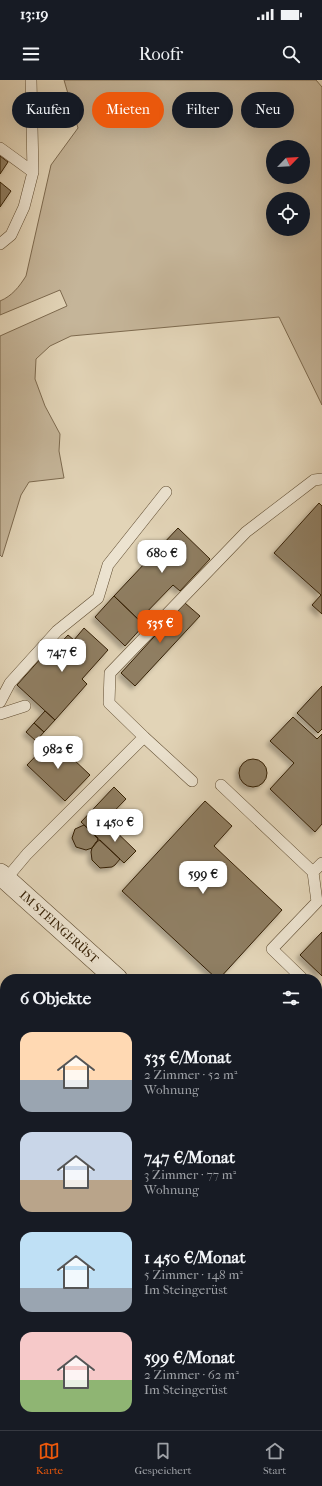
<!DOCTYPE html>
<html lang="de">
<head>
<meta charset="utf-8">
<style>
  body { margin:0; font-family:"IM FELL French Canon",serif; background:#20242c; color:#f1f3f6; height:100vh; display:flex; flex-direction:column; font-size:15px; white-space:nowrap }
  * { box-sizing:border-box; margin:0 }
  p { font-size:13px; color:#9ea1a6 }
  .icon { flex:none; width:22px; height:22px; fill:none; stroke:currentColor; stroke-width:2; stroke-linecap:round; stroke-linejoin:round }
  .map { position:relative; flex:1; overflow:hidden }
  .details { position:absolute; left:0px; top:894px; width:322px; height:456px; display:flex; flex-direction:column; background:#171b24; border-radius:16px 16px 0 0; box-shadow:0 4px 16px #0002 }
  .details>* { flex:none }
  .banner { position:absolute; left:12px; top:12px; width:298px; height:36px; display:flex; gap:8px }
  .needle { width:26px; rotate:65deg }
  .controls { position:absolute; left:266px; top:60px; display:grid; gap:8px }
  .controls a { display:grid; place-items:center; width:44px; height:44px; border-radius:50%; background:#171b24; box-shadow:0 4px 16px #0002; font-size:20px }
  .price { position:absolute; translate:-50% -34px; padding:0 9px; border-radius:8px; background:#fff; color:#222; font-size:13px; line-height:26px; filter:drop-shadow(0 1px 2px #0008) }
  .price::after { content:''; position:absolute; left:50%; top:24px; width:12px; height:9px; margin-left:-6px; background:inherit; clip-path:polygon(0 0,100% 0,50% 100%) }
  .price.on { background:#ea580c; color:#fff }
  ul { padding:0; list-style:none }
  li { display:flex; align-items:center; gap:12px; height:100px; padding:0 20px }
  li span { display:grid; place-items:center; flex:none; width:112px; height:80px; border-radius:12px; color:#555 }
  li>.icon { margin-inline-start:auto }
  span .icon { width:48px; height:48px; fill:#fffc; stroke-width:1 }
  li b { font-size:17px }
  h2 { display:flex; justify-content:space-between; align-items:center; height:48px; padding:0 20px; font-size:17px }
  .tag { padding:0 14px; border-radius:18px; background:#171b24; box-shadow:0 4px 16px #0002; font-size:14px; line-height:36px }
  .tag.on { background:#ea580c; color:#fff }
  .status { display:flex; justify-content:space-between; align-items:center; height:28px; padding:0 20px; background:#171b24; direction:ltr }
  .status svg { height:11px; fill:currentColor }
  header { display:flex; justify-content:space-between; align-items:center; height:52px; padding:0 20px; background:#171b24; font-size:18px; font-weight:600 }
  .tab-bar { display:flex; justify-content:space-around; align-items:center; height:56px; border-top:1px solid #363941; background:#171b24; font-size:11px; color:#9ea1a6 }
  .tab-bar a { display:grid; justify-items:center; gap:2px }
  .tab-bar .on { color:#ea580c }
  .map>svg:first-child { display:block }
  .green { fill:#c5b599; stroke:#7d6a4f; fill-rule:evenodd }
  .building { fill:#8f7e62; stroke:#352005; filter:url(#shadow) }
  .lines { fill:none; stroke-linecap:round; stroke-linejoin:round }
  .service-casing { stroke:#604d32; stroke-width:12 }
  .minor-casing { stroke:#604d32; stroke-width:22 }
  .service { stroke:#ece3d0; stroke-width:11 }
  .minor { stroke:#ece3d0; stroke-width:21 }
  .labels { text-anchor:middle; dominant-baseline:central; stroke-width:4; stroke-linejoin:round; paint-order:stroke }
  .street-label { font-size:12px; fill:#352005; stroke:#ece3d0 }
</style>
</head>
<body>
<div class="status"><b>13:19</b><svg viewBox="0 0 49 12"><path d="M0 12V9h3v3zM5 12V6h3v6zM10 12V3h3v9zM15 12V0h3v12zM26 1h20v11H26zM47 4h2v5h-2z"/></svg></div>
<header><svg class="icon" aria-label="menu" viewBox="0 0 24 24"><path d="M4 6h16M4 12h16M4 18h16"/></svg>Roofr<svg class="icon" aria-label="search" viewBox="0 0 24 24"><circle cx="10" cy="10" r="6"/><path d="M15 15l6 6"/></svg></header>
<div class="map">
<svg width="322" height="1350" viewBox="0 0 322 1350">
  <defs>
    <filter id="shadow"><feDropShadow dx="-3.5" dy="3.5" stdDeviation="2" flood-color="#0004"/></filter>
  </defs>
  <rect width="100%" height="100%" fill="#e2d4b7"/>
  <filter id="stains"><feTurbulence type="fractalNoise" baseFrequency=".005" numOctaves="4"/><feColorMatrix values="0 0 0 0 .2 0 0 0 0 .09 0 0 0 0 .02 0 0 0 .5 -.17"/></filter>
  <radialGradient id="worn" r=".72"><stop offset=".6" stop-color="#630" stop-opacity="0"/><stop offset="1" stop-color="#630" stop-opacity=".3"/></radialGradient>
  <path class="green" d="M 64,0 L 316,0 L 322,7 L 322,325 L 279,237 L 71,256 L 50,266 L 36,279 L 35,299 L 45,326 L 60,354 L 59,371 L 64,398 L 29,402 L 21,415 L 2,477 L 0,475 L 0,256 L 67,226 L 60,210 L 0,235 L 0,221 C 12,216 19,207 26,196 L 51,85 L 78,48 ZM 273,67 L 303,67 L 303,97 L 273,97 ZM 273,119 L 303,119 L 303,149 L 273,149 Z
    M 322,1081 L 322,1350 L 32,1350 L 38,1345 L 317,1345 L 317,1086 Z"/>
  <path class="building" d="M 0,76 L 8,82 L 0,94 Z
    M 0,102 L 11,111 L 0,127 Z
    M 319,423 L 322,426 L 322,534 L 312,525 L 321,515 L 274,473 Z
    M 178,448 L 210,479 L 180,511 L 173,505 L 139,540 L 114,516 Z
    M 114,516 L 144,545 L 125,566 L 95,537 Z
    M 185,523 L 200,536 L 135,606 L 121,593 Z
    M 84,548 L 108,570 L 82,599 L 87,604 L 55,640 L 17,605 L 50,568 L 53,571 L 68,555 L 74,560 Z
    M 322,606 L 322,649 L 318,653 L 297,633 Z
    M 45,631 L 55,640 L 44,652 L 34,643 Z
    M 293,637 L 317,659 L 322,654 L 322,744 L 315,752 L 270,709 L 294,683 L 270,661 Z
    M 34,643 L 44,652 L 36,661 L 26,652 Z
    M 52,659 L 90,695 L 65,721 L 27,685 Z
    M239 693a14 14 0 1 1 28 0a14 14 0 1 1-28 0Z
    M 114,707 L 126,719 L 93,753 L 81,742 Z
    M 205,721 L 232,746 L 214,766 L 282,830 L 219,899 L 217,899 L 122,811 Z
    M 105,741 L 107,743 L 95,756 L 93,753 Z
    M 107,743 L 136,771 L 124,783 L 95,756 Z
    M 84,745 L 98,758 L 97,762 L 92,768 L 86,770 L 76,767 L 72,758 L 75,749 Z
    M 100,760 L 120,779 L 115,785 L 112,787 L 100,788 L 92,780 L 91,772 L 92,768 L 96,762 Z
    M 322,852 L 322,896 L 300,875 Z
    M 317,931 L 322,936 L 322,967 L 317,972 Z"/>
  <g class="lines">
    <g class="service-casing">
      <path id="service" d="M 0,68 L 33,92
        M 0,164 L 11,155 L 24,127 L 33,92 L 31,0
        M 0,622 L 10,603 L 57,551 L 98,518 L 108,485 L 166,412
        M 0,634 L 25,626
        M 144,657 L 109,623 L 110,593 L 246,452 L 314,400 L 322,399
        M 221,705 L 313,792 L 317,822 L 272,869 L 303,899
        M 313,792 L 322,783
        M 6,799 L 27,774 L 144,657 L 192,701
        M 317,913 L 322,918
        M 317,1053 L 322,1049
        M 0,1094 L 5,1098
        M 0,1313 L 5,1308"/>
    </g>
    <g class="minor-casing">
      <path id="minor" d="M 0,794 L 117,899"/>
    </g>
    <use href="#service" class="service"/>
    <use href="#minor" class="minor"/>
  </g>
  <g class="labels">
    <g class="street-label">
      <text transform="translate(59 847) rotate(42)">IM STEINGERÜST</text>
    </g>
  </g>
  <rect width="100%" height="100%" filter="url(#stains)"/>
  <rect width="100%" height="100%" fill="url(#worn)"/>
</svg>
<div class="controls">
<a><svg class="needle" viewBox="-14 -14 28 28"><path d="M0-13l5 13h-10z" fill="#e53935"/><path d="M0 13l5-13h-10z" fill="#9ea1a6"/></svg></a>
<a><svg class="icon" aria-label="locate" viewBox="0 0 24 24"><circle cx="12" cy="12" r="6"/><path d="M12 2v4M12 18v4M2 12h4M18 12h4"/></svg></a>
</div>
<b class="price" style="left:162px;top:494px">680 €</b>
<b class="price on" style="left:160px;top:564px">535 €</b>
<b class="price" style="left:62px;top:593px">747 €</b>
<b class="price" style="left:58px;top:690px">982 €</b>
<b class="price" style="left:115px;top:763px">1 450 €</b>
<b class="price" style="left:203px;top:815px">599 €</b>
<div class="banner">
<a class="tag">Kaufen</a>
<a class="tag on">Mieten</a>
<a class="tag">Filter</a>
<a class="tag">Neu</a>
</div>
<section class="details">
<h2>6 Objekte<svg class="icon" aria-label="filters" viewBox="0 0 24 24"><path d="M4 7h16M4 17h16"/><circle cx="9" cy="7" r="2"/><circle cx="15" cy="17" r="2"/></svg></h2>
<ul>
<li><span style="background:linear-gradient(#ffd9b3 60%,#9aa5b1 0)"><svg class="icon" aria-label="home" viewBox="0 0 24 24"><path d="M3 11l9-7 9 7M6 9v11h12V9"/></svg></span><div><b>535 €/Monat</b><p>2 Zimmer · 52 m²</p><p>Wohnung</p></div></li>
<li><span style="background:linear-gradient(#c9d6e8 60%,#b9a48a 0)"><svg class="icon" aria-label="home" viewBox="0 0 24 24"><path d="M3 11l9-7 9 7M6 9v11h12V9"/></svg></span><div><b>747 €/Monat</b><p>3 Zimmer · 77 m²</p><p>Wohnung</p></div></li>
<li><span style="background:linear-gradient(#bfe0f5 70%,#9aa5b1 0)"><svg class="icon" aria-label="home" viewBox="0 0 24 24"><path d="M3 11l9-7 9 7M6 9v11h12V9"/></svg></span><div><b>1 450 €/Monat</b><p>5 Zimmer · 148 m²</p><p>Im Steingerüst</p></div></li>
<li><span style="background:linear-gradient(#f6c9c9 60%,#8fb573 0)"><svg class="icon" aria-label="home" viewBox="0 0 24 24"><path d="M3 11l9-7 9 7M6 9v11h12V9"/></svg></span><div><b>599 €/Monat</b><p>2 Zimmer · 62 m²</p><p>Im Steingerüst</p></div></li>
</ul>
</section>
</div>
<nav class="tab-bar">
<a class="on"><svg class="icon" aria-label="map" viewBox="0 0 24 24"><path d="M3 6l6-2 6 2 6-2v14l-6 2-6-2-6 2zM9 4v14M15 6v14"/></svg>Karte</a>
<a><svg class="icon" aria-label="saved" viewBox="0 0 24 24"><path d="M7 4h10v16l-5-4-5 4z"/></svg>Gespeichert</a>
<a><svg class="icon" aria-label="home" viewBox="0 0 24 24"><path d="M3 11l9-7 9 7M6 9v11h12V9"/></svg>Start</a>
</nav>
</body>
</html>
